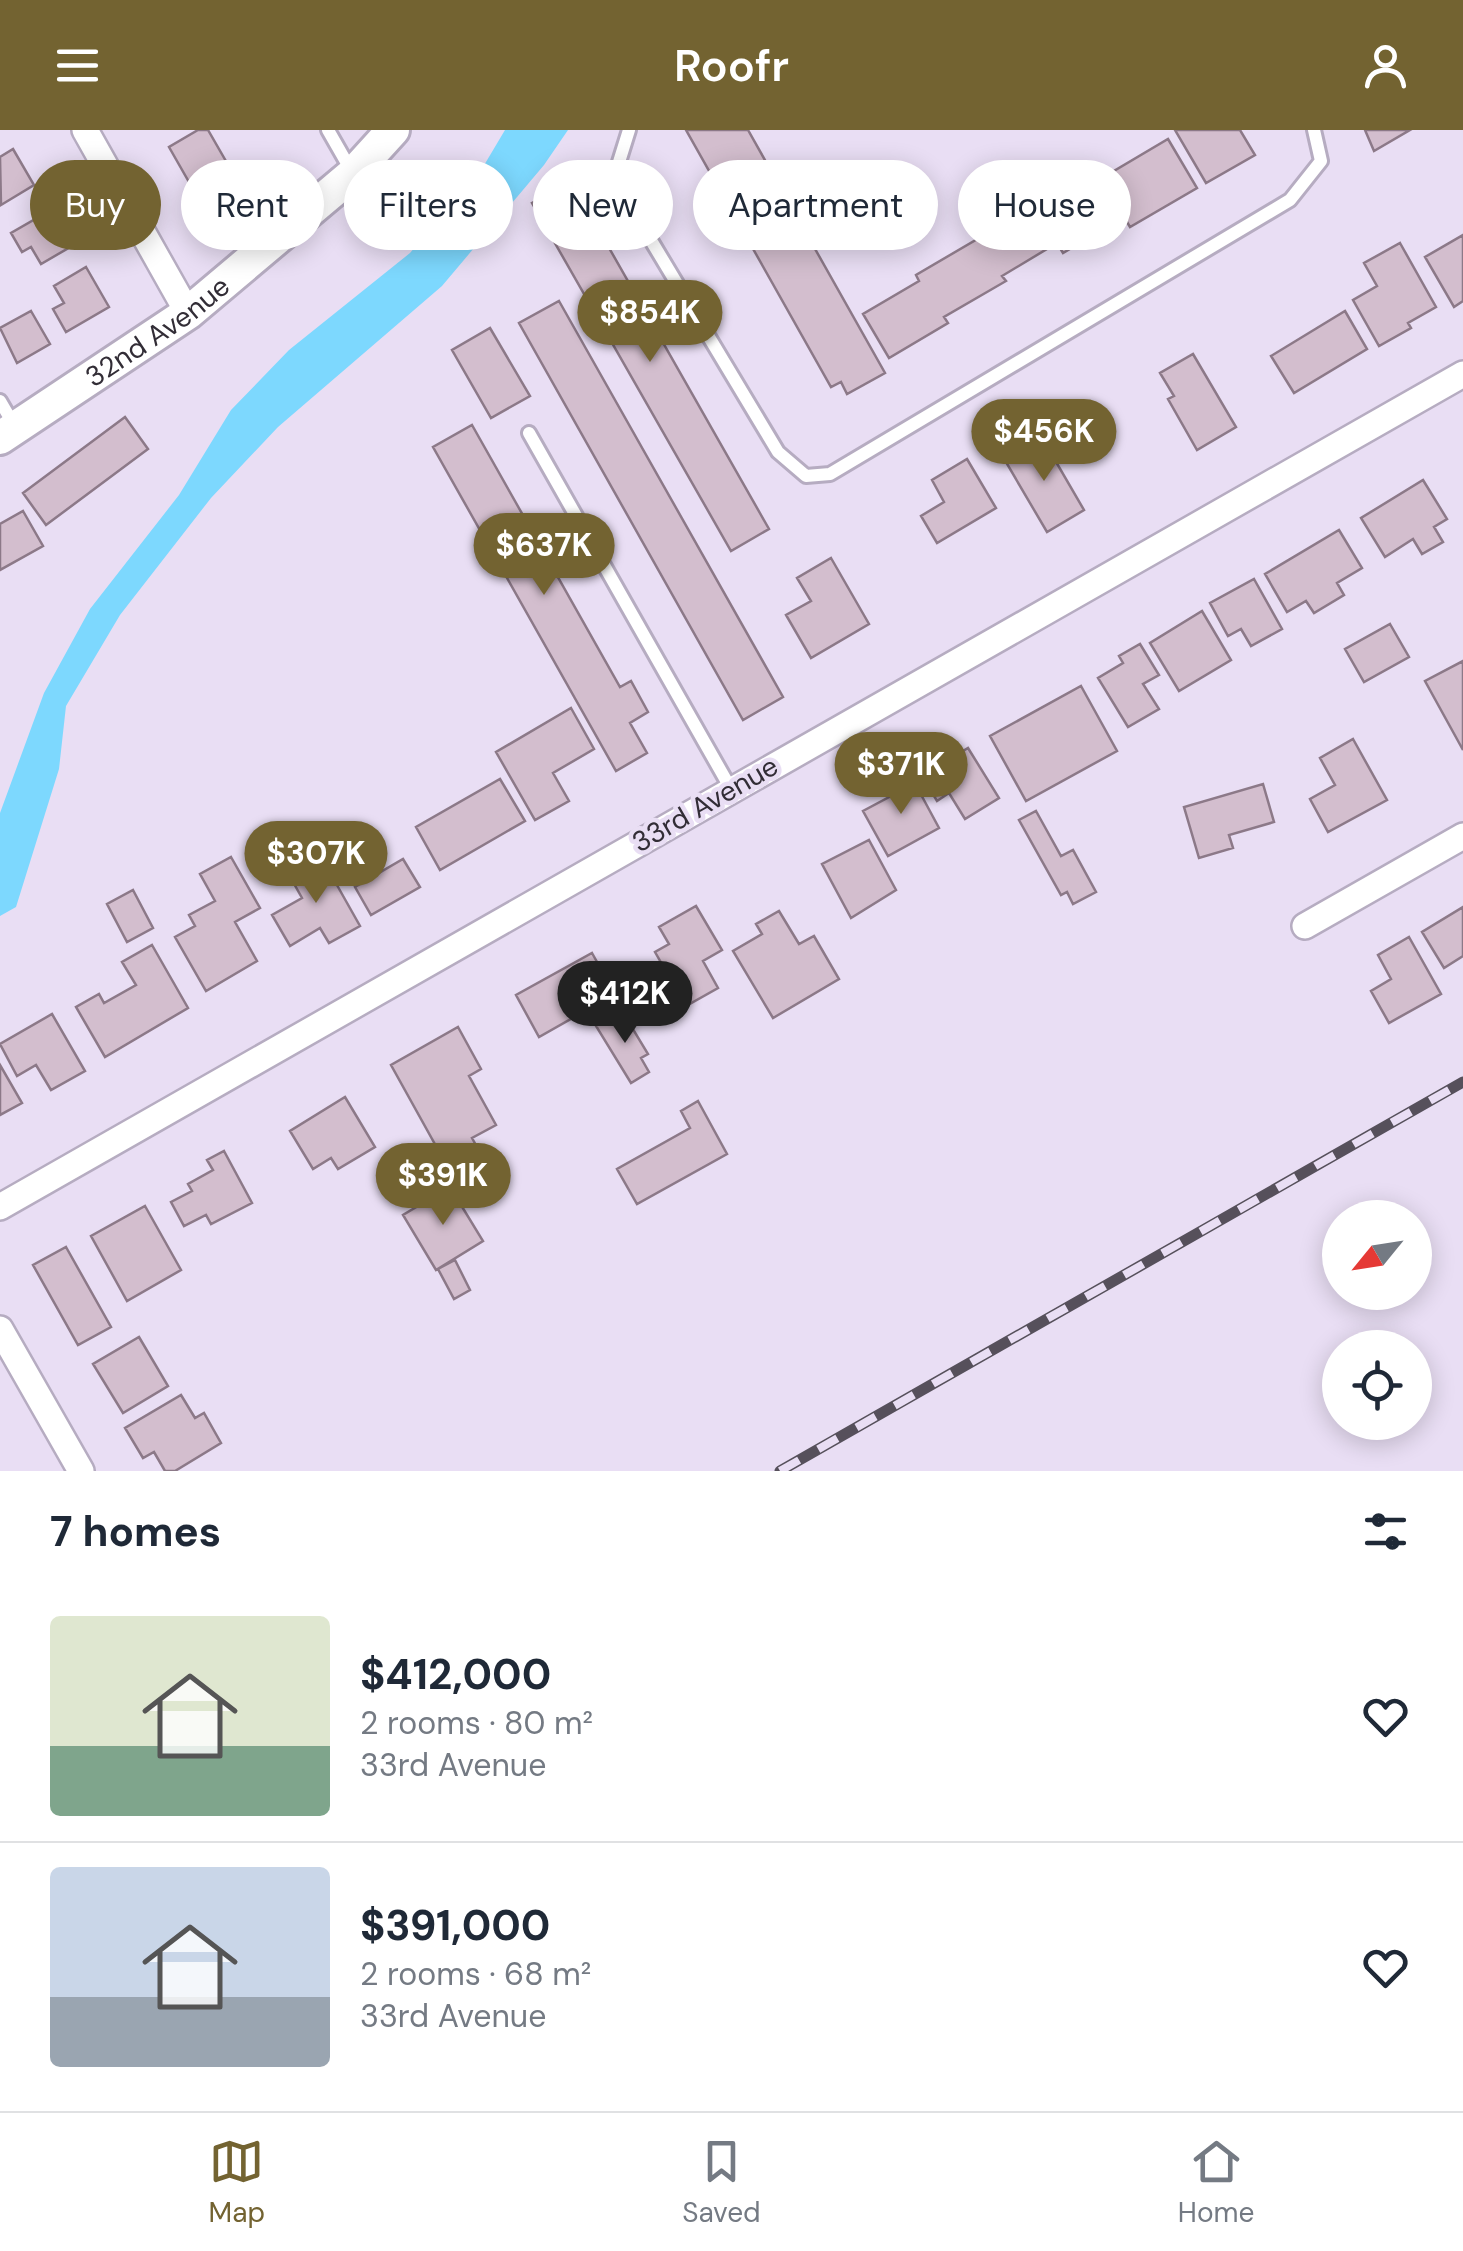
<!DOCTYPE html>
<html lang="en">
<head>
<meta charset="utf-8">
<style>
  body { margin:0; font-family:"DM Sans",sans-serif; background:#f6f6f7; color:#1f2937; height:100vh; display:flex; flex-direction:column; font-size:38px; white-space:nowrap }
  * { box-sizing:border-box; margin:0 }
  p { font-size:32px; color:#747a83 }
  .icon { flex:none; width:55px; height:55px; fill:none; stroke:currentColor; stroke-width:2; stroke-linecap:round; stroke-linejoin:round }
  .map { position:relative; height:1341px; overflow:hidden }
  .panel { display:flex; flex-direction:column; background:#fff; flex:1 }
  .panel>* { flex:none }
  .guide { position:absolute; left:30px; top:30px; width:1405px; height:90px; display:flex; gap:20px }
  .needle { width:65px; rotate:240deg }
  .controls { position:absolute; left:1322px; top:1070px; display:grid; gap:20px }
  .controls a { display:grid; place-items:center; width:110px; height:110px; border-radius:50%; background:#fff; box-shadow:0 5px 25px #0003; font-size:50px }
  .price { position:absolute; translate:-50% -85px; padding:0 22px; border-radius:35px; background:#736331; color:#fff; font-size:32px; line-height:65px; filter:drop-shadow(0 2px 5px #0008) }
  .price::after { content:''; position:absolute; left:50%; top:60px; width:30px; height:22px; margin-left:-15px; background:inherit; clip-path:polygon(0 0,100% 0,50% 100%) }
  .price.selected { background:#222; color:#fff }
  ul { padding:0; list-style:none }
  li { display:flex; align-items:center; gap:30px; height:250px; padding:0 50px }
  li+li { border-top:2px solid #e0e1e3 }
  li span { display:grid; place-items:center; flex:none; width:280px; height:200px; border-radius:10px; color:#555 }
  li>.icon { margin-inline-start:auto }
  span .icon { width:120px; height:120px; fill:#fffc; stroke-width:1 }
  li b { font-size:42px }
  h2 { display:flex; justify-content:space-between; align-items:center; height:120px; padding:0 50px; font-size:42px }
  .tag { padding:0 35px; border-radius:45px; background:#fff; box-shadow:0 5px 25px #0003; font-size:35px; line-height:90px }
  .tag.selected { background:#736331; color:#fff }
  header { display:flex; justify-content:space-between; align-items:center; height:130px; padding:0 50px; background:#736331; color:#fff; font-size:45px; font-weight:600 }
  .tabs { display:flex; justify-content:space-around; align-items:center; height:140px; border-top:2px solid #e0e1e3; background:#fff; font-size:28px; color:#747a83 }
  .tabs a { display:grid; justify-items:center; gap:5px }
  .tabs .selected { color:#736331 }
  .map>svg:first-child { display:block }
  .water { fill:#7dd8fe }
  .building { fill:#d3bece; stroke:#8c7988; stroke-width:2.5 }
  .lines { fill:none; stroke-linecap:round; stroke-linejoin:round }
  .service-casing { stroke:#b6acc1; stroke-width:18 }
  .minor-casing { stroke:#b6acc1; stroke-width:30 }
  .tertiary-casing { stroke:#b6acc1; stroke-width:38 }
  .service { stroke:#fff; stroke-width:12 }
  .minor { stroke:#fff; stroke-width:25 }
  .tertiary { stroke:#fff; stroke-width:32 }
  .rail-casing { stroke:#56505b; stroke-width:11 }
  .rail { stroke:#e9def4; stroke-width:8; stroke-dasharray:22; stroke-linecap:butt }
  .labels { text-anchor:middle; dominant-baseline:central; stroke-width:9; stroke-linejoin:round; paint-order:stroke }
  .street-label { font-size:28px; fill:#322d36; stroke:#e9def4 }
</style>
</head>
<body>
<header><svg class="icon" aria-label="menu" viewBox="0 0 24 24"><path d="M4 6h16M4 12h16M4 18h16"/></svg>Roofr<svg class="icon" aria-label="person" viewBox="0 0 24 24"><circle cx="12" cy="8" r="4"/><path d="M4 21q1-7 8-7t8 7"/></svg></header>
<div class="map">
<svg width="1463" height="1341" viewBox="0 0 1463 1341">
  <rect width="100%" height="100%" fill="#e9def4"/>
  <path class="water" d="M 505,0 L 568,0 L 544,35 L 442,156 L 278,297 L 211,368 L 120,485 L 66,576 L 59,639 L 16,777 L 0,786 L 0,683 L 44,563 L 90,479 L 179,365 L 231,280 L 289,220 L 410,123 L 483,37 Z"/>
  <path class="building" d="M 198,0 L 208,0 L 246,66 L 209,87 L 169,17 Z
    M 686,0 L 748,0 L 885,243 L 847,264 L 841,252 L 831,257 Z
    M 1175,0 L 1240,0 L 1255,25 L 1206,53 Z
    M 1365,0 L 1410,0 L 1374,21 Z
    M 1168,9 L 1197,58 L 1130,97 L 1124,87 L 1063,123 L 1057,113 L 1002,146 L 1006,151 L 944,187 L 948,193 L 889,228 L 863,184 L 919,151 L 916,145 L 979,108 L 975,101 L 1040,63 L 1044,69 L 1101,35 L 1107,45 Z
    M 13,19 L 34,55 L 1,75 L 0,27 Z
    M 571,51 L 769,399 L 731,421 L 532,73 Z
    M 51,80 L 72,116 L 41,134 L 31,117 L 22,122 L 11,103 Z
    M 1463,105 L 1463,171 L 1454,177 L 1425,127 Z
    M 1400,113 L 1436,177 L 1408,193 L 1411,198 L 1379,216 L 1353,170 L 1377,156 L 1364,133 Z
    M 86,137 L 109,177 L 66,202 L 53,179 L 64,173 L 54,156 Z
    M 559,171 L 783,567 L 743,590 L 519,193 Z
    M 31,181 L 50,214 L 17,233 L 0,198 Z
    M 1345,181 L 1367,219 L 1294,263 L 1271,226 Z
    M 490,198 L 530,266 L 491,288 L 452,220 Z
    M 1193,224 L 1236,297 L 1197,320 L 1168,269 L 1174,266 L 1160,243 Z
    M 125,287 L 148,319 L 46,395 L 23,363 Z
    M 472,295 L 620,557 L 631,551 L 648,582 L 630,593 L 647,623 L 616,641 L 433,317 Z
    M 1041,306 L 1084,380 L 1047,402 L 1003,327 Z
    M 967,329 L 996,378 L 937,413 L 921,386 L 944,372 L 932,350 Z
    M 1423,350 L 1447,389 L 1434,397 L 1443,412 L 1422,424 L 1413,409 L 1385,427 L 1361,388 Z
    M 23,381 L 43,416 L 0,440 L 0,394 Z
    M 1339,400 L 1362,438 L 1337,453 L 1344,465 L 1314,483 L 1306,471 L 1287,482 L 1265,444 Z
    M 831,428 L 869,494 L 811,528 L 786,485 L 811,471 L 797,448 Z
    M 1254,449 L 1282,499 L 1251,516 L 1241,499 L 1228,506 L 1210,473 Z
    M 1202,481 L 1231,530 L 1179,561 L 1150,513 Z
    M 1390,494 L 1409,527 L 1364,552 L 1345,519 Z
    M 1140,514 L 1159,545 L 1143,554 L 1159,579 L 1128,597 L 1098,548 L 1123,533 L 1119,526 Z
    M 1463,531 L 1463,620 L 1425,551 Z
    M 1081,556 L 1117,621 L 1026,671 L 990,606 Z
    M 571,578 L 594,619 L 553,643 L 569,671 L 535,690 L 496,622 Z
    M 1353,609 L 1387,670 L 1328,702 L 1310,669 L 1335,655 L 1320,628 Z
    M 968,618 L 999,668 L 965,689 L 949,663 L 937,671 L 922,646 Z
    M 911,646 L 939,698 L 888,726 L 863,681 L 891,666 L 887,659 Z
    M 500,649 L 525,691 L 440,740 L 416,697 Z
    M 1263,654 L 1274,692 L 1229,705 L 1233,718 L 1199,728 L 1184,677 Z
    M 1036,681 L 1061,726 L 1073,720 L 1096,762 L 1073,774 L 1067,762 L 1061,765 L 1019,690 Z
    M 869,710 L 896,760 L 851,788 L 822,734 Z
    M 320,725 L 360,796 L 329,813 L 320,798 L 290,816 L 272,785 L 302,768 L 288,743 Z
    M 231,727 L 260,778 L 235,792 L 257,831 L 206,861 L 175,807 L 195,796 L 189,785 L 215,771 L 200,744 Z
    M 403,729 L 420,757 L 371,785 L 355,757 Z
    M 133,760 L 153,798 L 127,812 L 107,774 Z
    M 696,776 L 722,820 L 703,831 L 718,858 L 686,876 L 655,822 L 669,814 L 659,797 Z
    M 1463,777 L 1463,826 L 1444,838 L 1422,802 Z
    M 779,781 L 799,814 L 814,806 L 839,849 L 773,888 L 733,821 L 762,804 L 756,794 Z
    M 1409,807 L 1441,864 L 1389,893 L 1371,861 L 1391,849 L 1378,825 Z
    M 152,815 L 188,878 L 105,927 L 76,877 L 99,864 L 104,873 L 136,855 L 122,832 Z
    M 592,823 L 615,864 L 539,907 L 516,865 Z
    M 622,881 L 648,924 L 641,928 L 649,942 L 631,953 L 596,896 Z
    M 52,884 L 85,941 L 51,960 L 36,935 L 17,946 L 0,914 Z
    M 458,897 L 481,939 L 469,946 L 496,995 L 472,1008 L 477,1017 L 446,1034 L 391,935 Z
    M 0,935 L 22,973 L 0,985 Z
    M 345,967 L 375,1017 L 338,1039 L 331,1028 L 313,1039 L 290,1001 Z
    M 698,971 L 727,1024 L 637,1074 L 617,1039 L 690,998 L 681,981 Z
    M 224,1021 L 252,1073 L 211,1094 L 206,1085 L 184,1096 L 171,1072 L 192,1061 L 188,1054 L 213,1040 L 207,1030 Z
    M 450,1057 L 483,1111 L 436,1140 L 403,1085 Z
    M 145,1076 L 181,1140 L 127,1171 L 91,1106 Z
    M 66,1117 L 111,1197 L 78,1215 L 33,1135 Z
    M 455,1130 L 470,1160 L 454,1169 L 438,1139 Z
    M 139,1207 L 168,1256 L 123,1283 L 93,1234 Z
    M 181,1265 L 195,1288 L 204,1283 L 221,1313 L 175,1341 L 165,1341 L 154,1322 L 143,1328 L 125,1298 Z"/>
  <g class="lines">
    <g class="service-casing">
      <path id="service" d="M 328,0 L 352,42
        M 629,0 L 619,32 L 625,67 L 778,322 L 806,346 L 830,344 L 1290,70 L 1321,31 L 1314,0
        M 0,271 L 14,295
        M 529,303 L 731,659"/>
    </g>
    <g class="minor-casing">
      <path id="minor" d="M 85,0 L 188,183
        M 1305,796 L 1463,706
        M 0,1077 L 1463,244
        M 0,1199 L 81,1341"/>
    </g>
    <g class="tertiary-casing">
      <g id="tertiary">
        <path id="s1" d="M 0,308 L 188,183 L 353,44 L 393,0"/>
      </g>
    </g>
    <use href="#service" class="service"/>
    <use href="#minor" class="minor"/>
    <use href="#tertiary" class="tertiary"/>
    <g class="rail-casing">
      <path id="rail" d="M 780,1341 L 1463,952"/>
    </g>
    <use href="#rail" class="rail"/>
  </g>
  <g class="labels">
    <g class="street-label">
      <text stroke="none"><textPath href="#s1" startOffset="190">32nd Avenue</textPath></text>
      <text transform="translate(705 674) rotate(-30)">33rd Avenue</text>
    </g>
  </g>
</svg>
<div class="controls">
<a><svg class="needle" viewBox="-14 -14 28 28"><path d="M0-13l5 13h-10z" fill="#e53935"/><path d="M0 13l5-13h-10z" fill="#747a83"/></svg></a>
<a><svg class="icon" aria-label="locate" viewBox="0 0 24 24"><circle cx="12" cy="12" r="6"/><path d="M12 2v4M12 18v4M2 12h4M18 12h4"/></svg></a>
</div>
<b class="price" style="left:650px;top:235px">$854K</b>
<b class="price" style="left:1044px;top:354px">$456K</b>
<b class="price" style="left:544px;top:468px">$637K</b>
<b class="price" style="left:901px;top:687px">$371K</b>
<b class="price" style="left:316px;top:776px">$307K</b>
<b class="price selected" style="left:625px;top:916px">$412K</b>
<b class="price" style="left:443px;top:1098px">$391K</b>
<div class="guide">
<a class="tag selected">Buy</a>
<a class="tag">Rent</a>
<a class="tag">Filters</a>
<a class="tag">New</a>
<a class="tag">Apartment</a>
<a class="tag">House</a>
</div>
</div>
<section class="panel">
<h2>7 homes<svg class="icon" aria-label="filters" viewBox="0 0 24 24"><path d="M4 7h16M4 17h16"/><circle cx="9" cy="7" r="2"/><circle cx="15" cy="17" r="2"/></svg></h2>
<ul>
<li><span style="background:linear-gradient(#dfe7d0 65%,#7fa58c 0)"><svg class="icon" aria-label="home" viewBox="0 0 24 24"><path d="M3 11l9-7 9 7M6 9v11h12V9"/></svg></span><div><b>$412,000</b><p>2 rooms · 80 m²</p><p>33rd Avenue</p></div><svg class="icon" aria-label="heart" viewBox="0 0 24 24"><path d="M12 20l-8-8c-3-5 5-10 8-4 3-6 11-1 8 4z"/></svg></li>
<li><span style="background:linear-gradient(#c9d6e8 65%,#9aa5b1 0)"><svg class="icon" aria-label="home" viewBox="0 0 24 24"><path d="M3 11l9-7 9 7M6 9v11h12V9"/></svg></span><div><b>$391,000</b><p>2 rooms · 68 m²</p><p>33rd Avenue</p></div><svg class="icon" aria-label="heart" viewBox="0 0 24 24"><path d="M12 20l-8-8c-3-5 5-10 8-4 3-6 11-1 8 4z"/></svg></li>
</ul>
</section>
<nav class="tabs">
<a class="selected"><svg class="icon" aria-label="map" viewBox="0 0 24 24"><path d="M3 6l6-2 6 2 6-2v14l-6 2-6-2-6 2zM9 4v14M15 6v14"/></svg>Map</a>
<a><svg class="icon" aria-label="saved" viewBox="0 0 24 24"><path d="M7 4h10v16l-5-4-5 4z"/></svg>Saved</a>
<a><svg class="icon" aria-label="home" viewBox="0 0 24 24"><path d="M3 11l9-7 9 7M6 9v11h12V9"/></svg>Home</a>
</nav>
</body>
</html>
